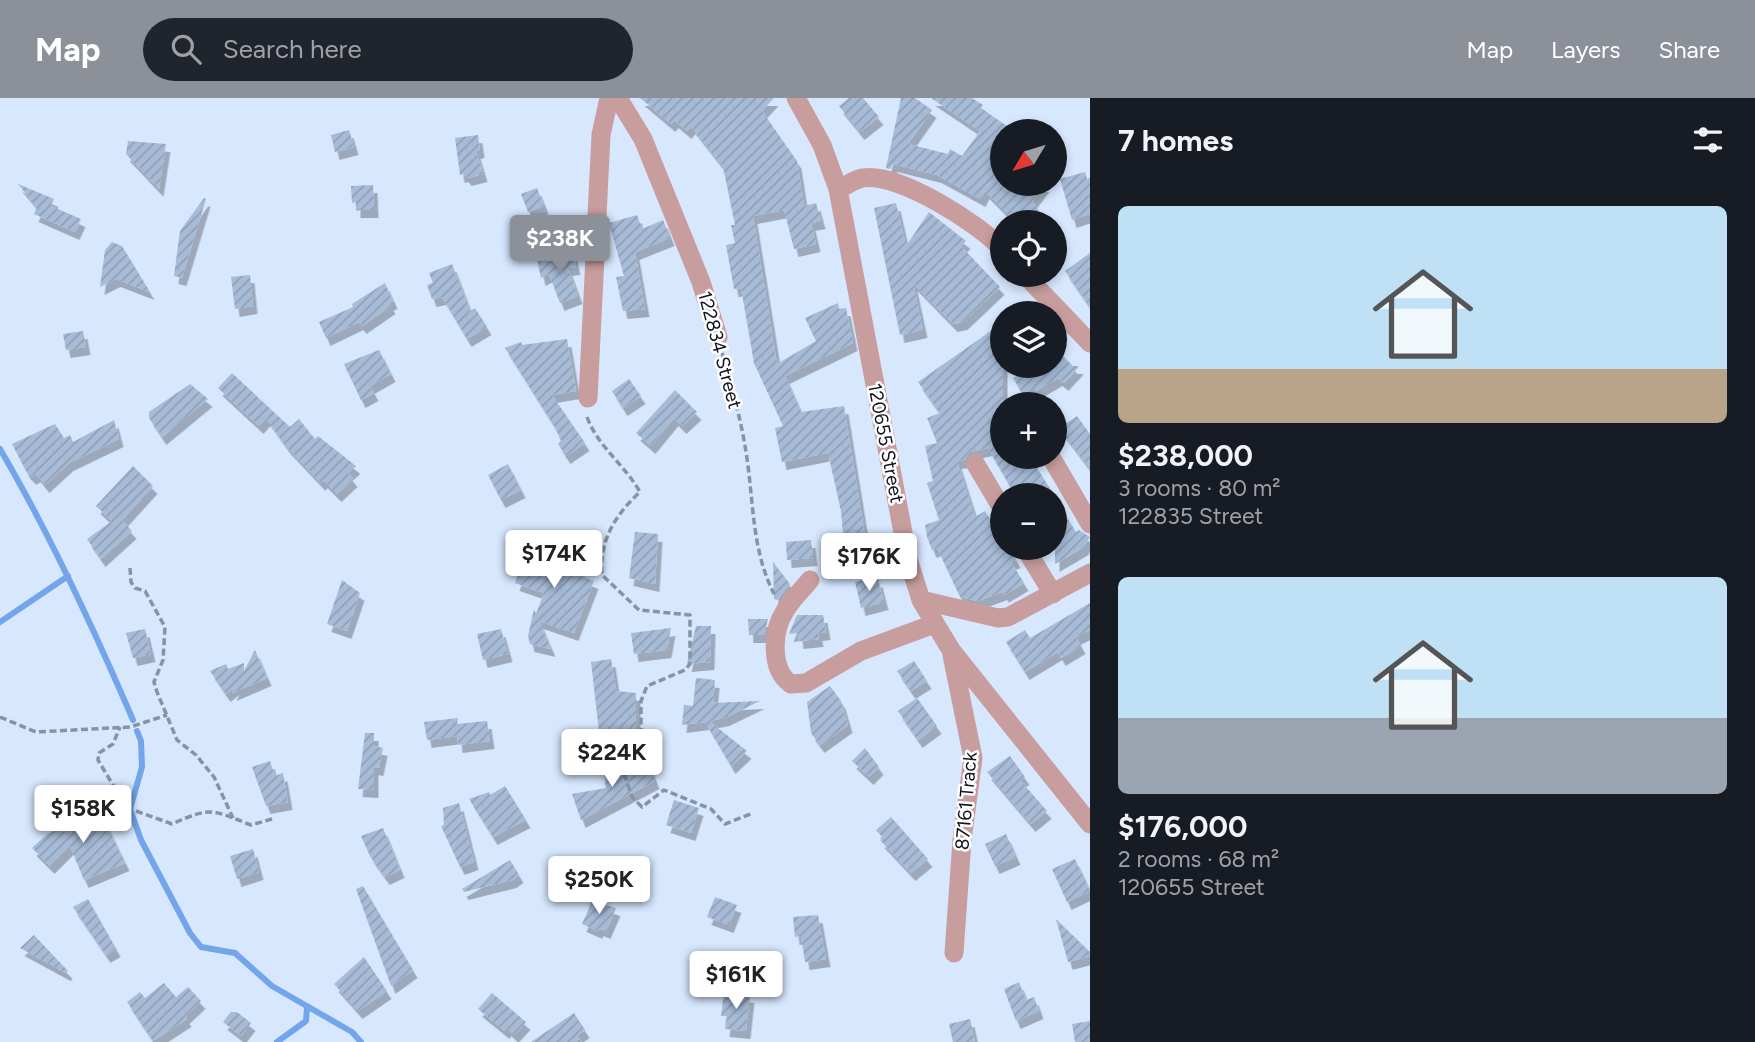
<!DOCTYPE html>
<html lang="en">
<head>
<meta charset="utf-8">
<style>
  body { margin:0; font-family:Figtree,sans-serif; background:#20242c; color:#f1f3f6; height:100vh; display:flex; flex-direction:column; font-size:26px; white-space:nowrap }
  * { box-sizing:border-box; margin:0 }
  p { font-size:23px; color:#9ea1a6 }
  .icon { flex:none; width:38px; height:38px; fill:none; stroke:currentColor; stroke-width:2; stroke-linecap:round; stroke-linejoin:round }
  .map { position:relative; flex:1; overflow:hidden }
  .sheet { display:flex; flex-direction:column; background:#171b24; width:665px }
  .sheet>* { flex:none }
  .needle { width:46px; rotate:232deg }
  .fabs { position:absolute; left:990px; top:21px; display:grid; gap:14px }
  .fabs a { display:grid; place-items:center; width:77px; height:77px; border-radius:50%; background:#171b24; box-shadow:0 4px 10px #0003; font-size:35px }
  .price { position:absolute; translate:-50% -60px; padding:0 16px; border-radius:7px; background:#fff; color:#222; font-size:23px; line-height:46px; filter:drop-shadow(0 2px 4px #0008) }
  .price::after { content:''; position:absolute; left:50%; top:42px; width:21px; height:16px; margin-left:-10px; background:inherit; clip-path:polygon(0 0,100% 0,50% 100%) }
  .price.selected { background:#8c9099; color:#fff }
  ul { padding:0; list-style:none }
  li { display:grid; align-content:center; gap:14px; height:371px; padding:0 28px }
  li span { display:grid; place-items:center; height:217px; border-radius:10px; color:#555 }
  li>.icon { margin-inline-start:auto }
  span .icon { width:126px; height:126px; fill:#fffc; stroke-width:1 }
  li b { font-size:30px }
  h2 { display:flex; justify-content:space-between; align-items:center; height:84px; padding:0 28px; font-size:30px }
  header { display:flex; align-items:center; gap:42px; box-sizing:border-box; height:98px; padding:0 35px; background:#8c9099; color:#fff }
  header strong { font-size:33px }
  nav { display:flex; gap:38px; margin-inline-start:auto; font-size:24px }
  .search { width:490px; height:63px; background:#20242c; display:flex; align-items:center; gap:18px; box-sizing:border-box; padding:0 24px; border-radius:38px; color:#9ea1a6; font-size:26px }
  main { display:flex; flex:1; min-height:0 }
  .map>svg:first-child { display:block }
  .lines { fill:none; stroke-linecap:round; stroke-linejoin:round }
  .stream { stroke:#73a5ea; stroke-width:6 }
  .building { fill:url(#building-hatch); filter:url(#shadow) }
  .path { stroke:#8693a5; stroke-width:3.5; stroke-dasharray:7 3.5; stroke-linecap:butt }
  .minor { stroke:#c89d9e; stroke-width:19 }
  .labels { text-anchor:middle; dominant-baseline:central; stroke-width:5; stroke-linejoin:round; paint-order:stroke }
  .street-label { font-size:19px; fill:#0e151f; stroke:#fff }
</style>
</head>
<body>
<header>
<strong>Map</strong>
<div class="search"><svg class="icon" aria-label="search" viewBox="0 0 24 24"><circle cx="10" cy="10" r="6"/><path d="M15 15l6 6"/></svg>Search here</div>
<nav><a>Map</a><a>Layers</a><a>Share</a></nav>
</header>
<main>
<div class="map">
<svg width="1090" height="944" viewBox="0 0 1090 944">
  <defs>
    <pattern id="building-hatch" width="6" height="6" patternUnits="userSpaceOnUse" patternTransform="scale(1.75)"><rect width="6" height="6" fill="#a7bbd7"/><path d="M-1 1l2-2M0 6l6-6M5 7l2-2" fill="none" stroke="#8fa0b8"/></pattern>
    <filter id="shadow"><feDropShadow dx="4.5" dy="8" stdDeviation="0" flood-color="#0004"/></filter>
  </defs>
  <rect width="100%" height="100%" fill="#d6e7fe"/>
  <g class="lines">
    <path class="stream" d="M 0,351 C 51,438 93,529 133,622
      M 0,524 L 68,478
      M 137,633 L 141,643 L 142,669 L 130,711 L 141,742 L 190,835 L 201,849 L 235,855 L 272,888 L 352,934 L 361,944
      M 277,944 L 306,923 L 307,910"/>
  </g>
  <path class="building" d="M 640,0 L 774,0 L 762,13 L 797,63 L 804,108 L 816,105 L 821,123 L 811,125 L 816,146 L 794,151 L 784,112 L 753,118 L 777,266 L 816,243 L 805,220 L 838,205 L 839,211 L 846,210 L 853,245 L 785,278 L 801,314 L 844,308 L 866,444 L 844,448 L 841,413 L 828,355 L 782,364 L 775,330 L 783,328 L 754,265 L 741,190 L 734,191 L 726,147 L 735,145 L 731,127 L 735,127 L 723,69 L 691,28 L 687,33 L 674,22 L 671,26 Z
    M 849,0 L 863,0 L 879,19 L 860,34 L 839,8 Z
    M 901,0 L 915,0 L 932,12 L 908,46 L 948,56 L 950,51 L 962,58 L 980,33 L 931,0 L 972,0 L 983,7 L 981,10 L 1014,33 L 1003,33 L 1003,86 L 1045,86 L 1032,103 L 1047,124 L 1016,124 L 985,93 L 981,101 L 937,77 L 893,66 L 890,71 L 886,70 Z
    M 349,32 L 354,49 L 335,54 L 331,37 Z
    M 478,37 L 480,52 L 476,53 L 483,76 L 467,80 L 464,76 L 460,77 L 455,40 Z
    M 128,43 L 166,46 L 159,91 L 126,56 Z
    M 1085,74 L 1087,81 L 1090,80 L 1090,116 L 1072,122 L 1060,81 Z
    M 18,86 L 54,101 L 51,108 L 81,121 L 75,134 L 34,116 L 37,109 Z
    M 373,87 L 374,112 L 356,112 L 356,104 L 352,105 L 351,88 Z
    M 537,90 L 544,108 L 528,114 L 521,96 Z
    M 204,100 L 206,101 L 182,180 L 174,178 L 180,133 Z
    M 896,105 L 906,148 L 929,114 L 966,143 L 961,148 L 1000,189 L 963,224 L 953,226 L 913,185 L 923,232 L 900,237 L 874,110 Z
    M 637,117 L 642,131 L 663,122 L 670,140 L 635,154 L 645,211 L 623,213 L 616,179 L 624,178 L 609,125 Z
    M 112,144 L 122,148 L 150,194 L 116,181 L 100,189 L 105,152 Z
    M 573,155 L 576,169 L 568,170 L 578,198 L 560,205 L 549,176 L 541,180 L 537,162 Z
    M 1090,155 L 1090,209 L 1065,173 Z
    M 452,166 L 470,213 L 475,210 L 487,229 L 467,241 L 442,199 L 432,201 L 427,187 L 433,185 L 429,175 Z
    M 250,177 L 253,208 L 235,211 L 231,179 Z
    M 385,185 L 393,203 L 389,205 L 391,208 L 362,228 L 359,224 L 326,240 L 319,224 L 353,209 L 352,206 Z
    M 995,230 L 1003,242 L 1003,359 L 1030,359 L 1054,397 L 1015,397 L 988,350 L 969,354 L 964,362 L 957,363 L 975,419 L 985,413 L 1003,441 L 1003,450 L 1009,450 L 1016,462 L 1011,464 L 1024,485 L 1004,497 L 1003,494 L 978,503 L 960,499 L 937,450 L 932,452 L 927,439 L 925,427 L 939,422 L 927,385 L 933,383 L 925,348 L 937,345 L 927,320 L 940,315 L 918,284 Z
    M 83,233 L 86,249 L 66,252 L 63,236 Z
    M 567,241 L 576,293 L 552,297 L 585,345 L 566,358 L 558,346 L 561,343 L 556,331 L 505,250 L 521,244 L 522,247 Z
    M 1055,250 L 1073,268 L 1079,268 L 1077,271 L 1064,285 L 1058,280 L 1036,293 L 1035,290 L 1027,294 L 1021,293 L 1013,280 L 1033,268 L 1055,268 Z
    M 379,252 L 391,276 L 370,288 L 374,295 L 361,302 L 344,266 Z
    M 232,275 L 290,329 L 299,321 L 315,341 L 318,338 L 356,368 L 348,375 L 353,381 L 337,396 L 323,382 L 321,385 L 286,348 L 266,320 L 259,328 L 218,290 Z
    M 629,281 L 641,298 L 623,310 L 612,293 Z
    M 190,286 L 208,301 L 162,339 L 149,320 L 149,314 Z
    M 675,292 L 697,314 L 682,328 L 674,320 L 651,348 L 636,335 Z
    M 1077,318 L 1090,336 L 1090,371 L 1059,330 Z
    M 114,322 L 119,341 L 69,365 L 45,387 L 36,376 L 32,379 L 26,373 L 12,346 L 55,326 L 64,340 L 70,337 L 73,344 Z
    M 508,366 L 521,392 L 501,402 L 488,377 Z
    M 133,368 L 153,388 L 122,422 L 132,433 L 101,461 L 87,441 L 112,423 L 96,408 Z
    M 1055,400 L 1076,434 L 1079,432 L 1090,439 L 1084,449 L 1055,466 Z
    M 635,434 L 658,436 L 655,486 L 629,480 Z
    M 811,442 L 813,460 L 787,462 L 786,444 Z
    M 530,444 L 583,463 L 578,477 L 594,483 L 574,535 L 539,523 L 551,551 L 530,546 L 528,538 L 534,511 L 536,516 L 544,495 L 515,485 Z
    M 773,464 L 790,486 L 777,502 L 774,501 Z
    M 873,480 L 874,483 L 878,481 L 884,504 L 861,510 L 855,484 Z
    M 342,482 L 360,495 L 347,533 L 327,526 Z
    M 1090,505 L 1090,532 L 1076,539 L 1081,548 L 1061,560 L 1058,554 L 1025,574 L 1006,544 L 1025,532 L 1030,540 Z
    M 797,517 L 823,517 L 826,534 L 818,535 L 819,541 L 799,543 L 798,535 L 789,536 Z
    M 748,521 L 768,521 L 764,537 L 749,537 Z
    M 696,528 L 711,528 L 710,564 L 687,566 Z
    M 671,530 L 667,552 L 634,556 L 631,535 Z
    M 145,531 L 151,556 L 133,560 L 126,535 Z
    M 501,531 L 508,556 L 483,562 L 477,536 Z
    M 255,552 L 267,580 L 232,595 L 235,589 L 226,596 L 210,573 L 226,566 L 228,571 L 244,565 L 244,573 Z
    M 611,561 L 616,593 L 636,595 L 636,635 L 600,642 L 591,564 Z
    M 914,563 L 927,583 L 911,593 L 897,573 Z
    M 696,580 L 715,582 L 713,605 L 760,603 L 725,620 L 709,623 L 747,653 L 731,668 L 705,624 L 682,627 L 684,607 L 693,608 Z
    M 830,588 L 841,603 L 848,627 L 820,647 L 811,635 L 807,604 Z
    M 917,600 L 937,628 L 918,642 L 898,613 Z
    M 458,620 L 457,626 L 487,623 L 490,643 L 458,647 L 457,635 L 457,638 L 427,642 L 424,624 Z
    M 365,635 L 374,635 L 374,648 L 383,650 L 379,670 L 374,669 L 374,692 L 358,691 Z
    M 865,650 L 879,669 L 869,679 L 852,663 Z
    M 602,653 L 617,679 L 648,665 L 655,683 L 581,722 L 572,696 L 606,690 Z
    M 1010,658 L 1025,679 L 1020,682 L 1047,713 L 1031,726 L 987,674 Z
    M 270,663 L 275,678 L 283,675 L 288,704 L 266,708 L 252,669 Z
    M 505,688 L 526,722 L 493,739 L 469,701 L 489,694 L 490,697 Z
    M 674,702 L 699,710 L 691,735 L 666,727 Z
    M 459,705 L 474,764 L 460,769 L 441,728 L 444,727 L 443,710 Z
    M 99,711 L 125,765 L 84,782 L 70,748 L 50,768 L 32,750 L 47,736 Z
    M 891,719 L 928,761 L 911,775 L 880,742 L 883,740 L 876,732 Z
    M 383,730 L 400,772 L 385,779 L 370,758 L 361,738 Z
    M 1006,736 L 1016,759 L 995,768 L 985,746 Z
    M 253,751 L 259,774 L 237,781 L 230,758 Z
    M 1075,761 L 1090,793 L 1067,804 L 1052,771 Z
    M 510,762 L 519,777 L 512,782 L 464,794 L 462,791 Z
    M 363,788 L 413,872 L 391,888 L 356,791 Z
    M 715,799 L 737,807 L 729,827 L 707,819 Z
    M 88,801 L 116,851 L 106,857 L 73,809 Z
    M 592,803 L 616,810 L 606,833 L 599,830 L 598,833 L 582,826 Z
    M 818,817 L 826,861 L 805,864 L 801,838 L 795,839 L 793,819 Z
    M 1056,821 L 1090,854 L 1090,858 L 1068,864 Z
    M 34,837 L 68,873 L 66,875 L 20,850 Z
    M 364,859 L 387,893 L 358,913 L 334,886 Z
    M 1019,884 L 1026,902 L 1034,899 L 1039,913 L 1016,923 L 1004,891 Z
    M 164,885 L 176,899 L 188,889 L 201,903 L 185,918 L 187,921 L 153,943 L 127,904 L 140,894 L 145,900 Z
    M 724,894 L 750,897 L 746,933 L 725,931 L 727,918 L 721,918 Z
    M 492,895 L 526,924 L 514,937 L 507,930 L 505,933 L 478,911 Z
    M 231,914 L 237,914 L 251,925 L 241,938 L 223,924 Z
    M 574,915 L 585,932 L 577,938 L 582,944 L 531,944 Z
    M 970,921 L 975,944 L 953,944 L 949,926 Z
    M 1090,923 L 1090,944 L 1075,944 L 1072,926 Z"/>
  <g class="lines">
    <path class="path" d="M 722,255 C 731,287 741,321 746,354 C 754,403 751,450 774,496
      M 587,319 C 598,349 625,367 640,394 C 615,417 599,443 602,477 L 639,512 L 690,517 L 690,566 L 685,572 L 647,588 L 641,603 L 641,634 L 615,648 L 632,699 L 642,709 L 664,692 L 711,711 L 725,726 L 753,715
      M 130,470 L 131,484 L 135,490 L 145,493 L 165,529 L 163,562 L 154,584 L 157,594 L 177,642 L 196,657 L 214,679 L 233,720
      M 0,619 L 36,634 L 130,629 L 167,617
      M 116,692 L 98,662 L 99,655 L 113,646 L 120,629
      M 136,713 L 172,726 C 212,708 212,712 251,727 L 272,721"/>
    <path class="minor" d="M 618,0 L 643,41 L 701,184 L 718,239
      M 796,0 L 822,47 L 838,91 L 908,461 L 921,502 L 951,552 L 1090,726
      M 838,91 C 846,88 855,81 863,80 C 898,74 980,126 1003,152
      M 1025,177 L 1090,245
      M 588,300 L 601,37 L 609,0
      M 1021,305 L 1021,306
      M 1051,359 L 1090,426
      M 975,365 L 1003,412
      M 1025,450 L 1053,496
      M 810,482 C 802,492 791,502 785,513 C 772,533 770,572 791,586 L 806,585 L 861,553 L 934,526
      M 921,502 L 998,520 L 1008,519 L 1090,475
      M 952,557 L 973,660 L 962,742 L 954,855"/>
  </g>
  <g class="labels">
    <g class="street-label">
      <text transform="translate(720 252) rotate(75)">122834 Street</text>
      <text transform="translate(886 345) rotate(79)">120655 Street</text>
      <text transform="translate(966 703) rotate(-85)">87161 Track</text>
    </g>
  </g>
</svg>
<div class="fabs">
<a><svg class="needle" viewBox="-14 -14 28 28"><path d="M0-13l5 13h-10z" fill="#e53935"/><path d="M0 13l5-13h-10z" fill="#9ea1a6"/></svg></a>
<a><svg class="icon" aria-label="locate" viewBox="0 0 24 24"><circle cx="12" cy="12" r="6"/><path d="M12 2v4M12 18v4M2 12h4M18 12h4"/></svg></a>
<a><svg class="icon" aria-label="layers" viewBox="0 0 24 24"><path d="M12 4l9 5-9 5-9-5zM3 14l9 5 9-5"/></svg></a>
<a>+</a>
<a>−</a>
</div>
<b class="price selected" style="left:560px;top:177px">$238K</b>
<b class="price" style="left:554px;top:492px">$174K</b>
<b class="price" style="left:869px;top:495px">$176K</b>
<b class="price" style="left:612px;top:691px">$224K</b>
<b class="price" style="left:83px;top:747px">$158K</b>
<b class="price" style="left:599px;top:818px">$250K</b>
<b class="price" style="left:736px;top:913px">$161K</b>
</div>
<section class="sheet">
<h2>7 homes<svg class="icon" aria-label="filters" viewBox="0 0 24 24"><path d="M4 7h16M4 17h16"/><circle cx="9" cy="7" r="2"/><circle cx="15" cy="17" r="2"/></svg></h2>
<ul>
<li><span style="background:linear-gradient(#bfe0f5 75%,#b9a48a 0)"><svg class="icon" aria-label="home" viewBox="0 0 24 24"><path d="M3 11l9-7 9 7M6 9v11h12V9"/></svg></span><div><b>$238,000</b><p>3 rooms · 80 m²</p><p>122835 Street</p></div></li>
<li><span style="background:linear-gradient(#bfe0f5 65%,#9aa5b1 0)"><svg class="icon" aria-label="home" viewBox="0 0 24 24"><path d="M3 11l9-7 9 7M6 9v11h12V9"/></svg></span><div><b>$176,000</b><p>2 rooms · 68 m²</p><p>120655 Street</p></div></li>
</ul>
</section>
</main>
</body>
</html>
